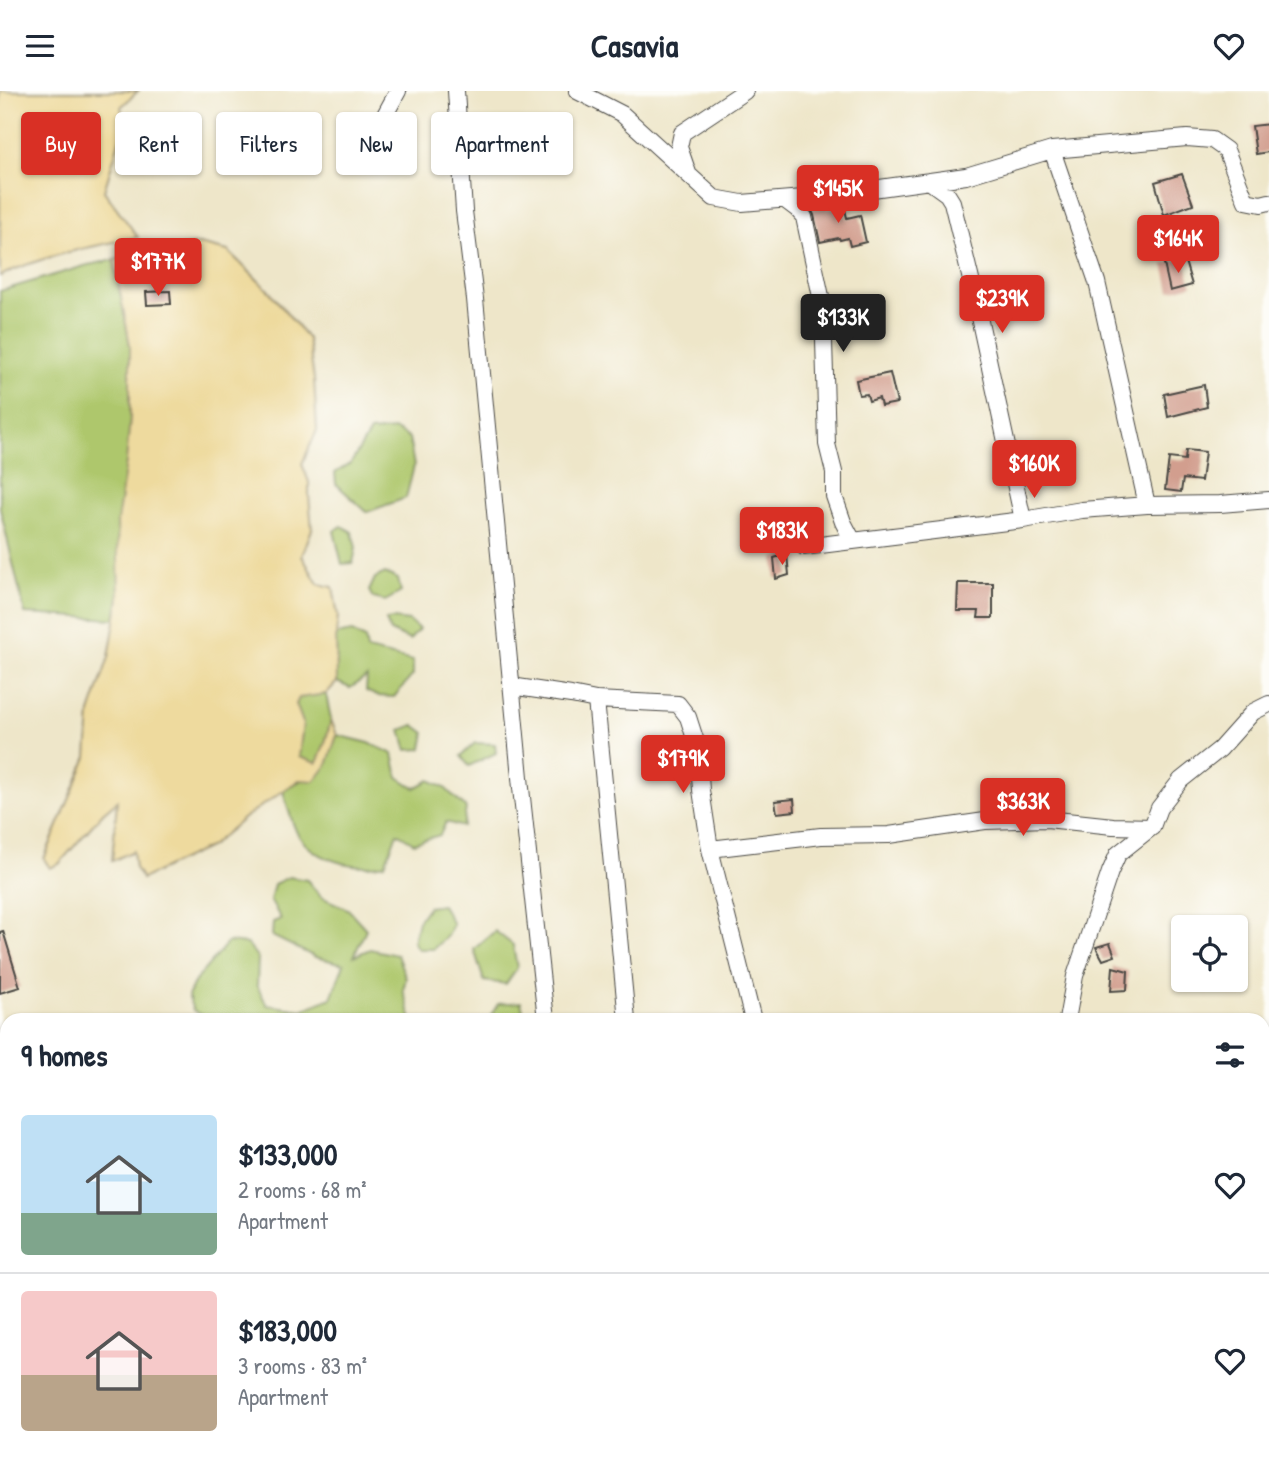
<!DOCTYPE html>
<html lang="en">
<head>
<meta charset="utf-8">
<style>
  body { margin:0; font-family:"Patrick Hand",sans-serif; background:#f6f6f7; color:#1f2937; height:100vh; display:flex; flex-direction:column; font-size:26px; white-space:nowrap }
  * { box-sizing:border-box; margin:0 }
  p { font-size:23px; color:#747a83 }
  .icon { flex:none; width:38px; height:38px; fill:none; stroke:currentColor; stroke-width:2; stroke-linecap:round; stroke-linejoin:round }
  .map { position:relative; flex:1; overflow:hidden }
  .panel { position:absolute; left:0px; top:922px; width:1270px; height:450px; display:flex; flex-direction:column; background:#fff; border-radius:21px 21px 0 0; box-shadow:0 2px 5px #0004 }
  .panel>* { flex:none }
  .banner { position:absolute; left:21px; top:21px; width:700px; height:63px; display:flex; gap:14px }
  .buttons { position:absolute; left:1171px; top:824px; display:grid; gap:14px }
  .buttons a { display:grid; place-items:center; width:77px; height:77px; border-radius:7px; background:#fff; box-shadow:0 2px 5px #0004; font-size:35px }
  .price { position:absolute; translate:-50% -60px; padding:0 16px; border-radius:7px; background:#d93025; color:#fff; font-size:23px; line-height:46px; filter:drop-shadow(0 2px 4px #0008) }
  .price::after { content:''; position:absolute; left:50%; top:42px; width:21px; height:16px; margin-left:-10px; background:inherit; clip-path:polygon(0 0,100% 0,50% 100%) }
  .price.on { background:#222; color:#fff }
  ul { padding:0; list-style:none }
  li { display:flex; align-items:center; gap:21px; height:175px; padding:0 21px }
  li+li { border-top:2px solid #e0e1e3 }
  li span { display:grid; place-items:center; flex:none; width:196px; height:140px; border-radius:7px; color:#555 }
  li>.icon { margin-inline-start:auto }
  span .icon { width:84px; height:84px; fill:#fffc; stroke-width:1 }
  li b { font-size:30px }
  h2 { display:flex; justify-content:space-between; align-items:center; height:84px; padding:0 21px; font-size:30px }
  .tag { padding:0 24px; border-radius:7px; background:#fff; box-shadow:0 2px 5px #0004; font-size:24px; line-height:63px }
  .tag.on { background:#d93025; color:#fff }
  header { display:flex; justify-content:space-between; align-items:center; height:91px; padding:0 21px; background:#fff; font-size:32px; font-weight:700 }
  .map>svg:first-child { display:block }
  .green { fill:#aec76c; stroke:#6c794c; stroke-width:2 }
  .forest { fill:#8aac60; stroke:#5a6c46; stroke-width:2 }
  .sand { fill:#eeda9e; stroke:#8c8264; stroke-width:2 }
  .building { fill:#d29e8e }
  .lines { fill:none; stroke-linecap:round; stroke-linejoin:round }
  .minor-casing { stroke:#484743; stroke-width:18 }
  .minor { stroke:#fff; stroke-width:16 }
</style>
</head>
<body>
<header><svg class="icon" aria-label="menu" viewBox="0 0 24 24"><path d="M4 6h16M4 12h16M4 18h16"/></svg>Casavia<svg class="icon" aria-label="heart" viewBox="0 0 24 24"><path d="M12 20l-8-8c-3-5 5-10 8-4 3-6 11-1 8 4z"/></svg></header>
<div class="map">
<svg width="1269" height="1371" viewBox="0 0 1269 1371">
  <rect width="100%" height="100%" fill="#fdfcf7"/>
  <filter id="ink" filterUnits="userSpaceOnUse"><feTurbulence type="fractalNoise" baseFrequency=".0143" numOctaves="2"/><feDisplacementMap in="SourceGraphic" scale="14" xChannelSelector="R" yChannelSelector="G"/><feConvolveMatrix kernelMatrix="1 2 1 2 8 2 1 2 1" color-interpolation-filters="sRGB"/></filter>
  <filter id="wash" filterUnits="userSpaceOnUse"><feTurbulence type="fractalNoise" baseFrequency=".00686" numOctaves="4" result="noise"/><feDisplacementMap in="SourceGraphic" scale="28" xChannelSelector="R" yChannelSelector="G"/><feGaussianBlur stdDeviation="1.57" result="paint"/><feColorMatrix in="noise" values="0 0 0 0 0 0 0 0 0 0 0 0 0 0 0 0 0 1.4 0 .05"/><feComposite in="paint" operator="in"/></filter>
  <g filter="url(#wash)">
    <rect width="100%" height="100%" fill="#eee6c9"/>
    <path class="green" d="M 114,169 L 130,254 L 130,327 L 119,507 L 115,528 L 25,523 L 0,417 L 0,200 L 88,174 Z
      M 395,339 L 409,347 L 414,375 L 406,407 L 367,421 L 336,393 L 335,382 L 351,372 L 370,341 Z
      M 342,435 L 352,441 L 356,457 L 353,472 L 342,473 L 334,440 Z
      M 385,482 L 398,488 L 401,501 L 385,510 L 373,507 L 369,500 L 375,487 Z
      M 393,528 L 409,530 L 419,538 L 410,549 L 390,540 L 386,529 Z
      M 352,541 L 365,548 L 367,559 L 413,570 L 413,584 L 394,606 L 377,605 L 366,600 L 367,586 L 350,597 L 337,591 L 336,544 Z
      M 326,603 L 331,629 L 325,652 L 317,673 L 299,666 L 303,632 L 296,613 L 299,606 Z
      M 414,634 L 425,642 L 422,658 L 407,659 L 401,639 Z
      M 337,644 L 369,652 L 393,663 L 398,686 L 415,697 L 430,689 L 445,697 L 466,717 L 463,736 L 446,731 L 440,744 L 414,752 L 397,742 L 385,773 C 356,779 313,770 297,742 C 291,730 287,713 283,700 L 327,674 Z
      M 475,652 L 495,653 L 496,662 L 469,675 L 461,665 Z
      M 289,786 L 307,789 L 321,806 L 348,818 L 366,838 L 354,865 L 370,858 L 397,864 L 406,887 L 403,899 L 412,929 L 211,929 L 193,919 L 188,905 L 195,890 L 228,851 L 247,853 L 258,867 L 257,895 L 267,914 L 302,919 L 331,907 L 344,873 L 315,866 L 272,845 L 273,831 L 281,828 L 270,809 L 274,793 Z
      M 442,814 L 453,833 L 447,845 L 433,858 L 418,858 L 413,851 L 418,830 L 428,816 Z
      M 495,840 L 513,854 L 517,877 L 506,893 L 484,890 L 474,858 Z
      M 521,911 L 525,929 L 488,929 L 498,913 Z"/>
    <path class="forest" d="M 819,1365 L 875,1365 L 873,1371 L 820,1371 Z"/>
    <path class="sand" d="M 0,0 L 138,0 L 121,16 L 125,31 L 104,100 L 138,146 C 92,156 43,164 0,185 Z
      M 199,153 L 228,160 L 270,201 L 308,248 L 314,288 L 317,339 L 302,373 L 309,391 L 309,405 L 312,438 L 302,465 L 318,493 L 333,496 L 338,525 L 336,544 L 337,591 L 326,603 L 299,607 L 296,613 L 303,632 L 299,666 L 317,672 L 325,652 L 331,629 L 337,644 L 327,674 L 315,690 L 299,689 L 244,727 L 211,755 L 142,788 L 135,777 L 133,760 L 112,770 L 117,710 L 103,722 L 59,773 L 50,777 L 44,768 L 87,666 L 90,622 L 109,566 L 119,507 L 117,431 L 126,371 L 130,327 L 130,254 L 114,169 L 143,162 Z"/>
    <g id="blocks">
      <path class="building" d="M 1269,33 L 1269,61 L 1256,63 L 1252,35 Z
        M 1182,83 L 1193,113 L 1164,124 L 1155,91 Z
        M 844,114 L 847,127 L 860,124 L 866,151 L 850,155 L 848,147 L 840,149 L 839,147 L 820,151 L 814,124 L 811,118 L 826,115 L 827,118 Z
        M 1184,167 L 1192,194 L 1170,200 L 1164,173 Z
        M 170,200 L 171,213 L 147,214 L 146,201 Z
        M 890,282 L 897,312 L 881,315 L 879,307 L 869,310 L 867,303 L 859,304 L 856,289 Z
        M 1204,294 L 1207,316 L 1168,326 L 1164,303 Z
        M 1186,359 L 1205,361 L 1201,390 L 1183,388 L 1181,401 L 1165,399 L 1169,367 L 1185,369 Z
        M 787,463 L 789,484 L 776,488 L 774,467 Z
        M 958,492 L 993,492 L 993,527 L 978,527 L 979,520 L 957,520 Z
        M 794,708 L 795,720 L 777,722 L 775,710 Z
        M 1236,830 L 1239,830 L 1248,863 L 1236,867 Z
        M 3,840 L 20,896 L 0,902 L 0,841 Z
        M 1110,852 L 1115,865 L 1103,869 L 1096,856 Z
        M 1113,876 L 1128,880 L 1127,899 L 1111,900 Z"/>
    </g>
  </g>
  <g filter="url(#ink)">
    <use href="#blocks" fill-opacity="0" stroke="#484743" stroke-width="2"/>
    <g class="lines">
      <g class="minor-casing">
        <path id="minor" d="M 456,0 L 464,120 L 475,208 L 521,697 L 546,929
          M 577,0 L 622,23 L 714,107 L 742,112 L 815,106 L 966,85 L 1052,59 L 1187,47 L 1212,49 L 1226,59 L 1246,110 L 1261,113 L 1269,111
          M 380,33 L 398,0
          M 1052,59 L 1097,191 L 1147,414
          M 688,82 L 679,56 L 682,42 L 745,0
          M 929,90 L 947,103 L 952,111 L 971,189 L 1023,429
          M 785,109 L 797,118 L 804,126 L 823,215 L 827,353 L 834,381 L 834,405 L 843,431 L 853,450
          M 804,456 L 1023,429 L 1082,419 L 1147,414 L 1220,413 L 1269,409
          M 511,595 L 571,604 L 596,609 L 678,613 L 688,626 L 698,657 L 701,699 L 710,758 L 753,929
          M 596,609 L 627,929
          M 710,758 L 821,745 L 889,744 L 985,730 L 1047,728 L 1113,735 L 1152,736 L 1159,717 L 1181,689 L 1220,658 L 1253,621 L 1269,613
          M 1067,929 L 1075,885 L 1110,781 L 1118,763 L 1152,736
          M 0,1252 L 7,1259
          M 92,1365 L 94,1371
          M 1122,1371 L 1128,1365"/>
      </g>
      <use href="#minor" class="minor"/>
    </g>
  </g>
</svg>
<div class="buttons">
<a><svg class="icon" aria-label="locate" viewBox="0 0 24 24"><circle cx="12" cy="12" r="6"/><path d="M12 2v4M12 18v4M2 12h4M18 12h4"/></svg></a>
</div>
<b class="price" style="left:838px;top:134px">$145K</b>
<b class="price" style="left:1178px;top:184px">$164K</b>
<b class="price" style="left:158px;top:207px">$177K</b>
<b class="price" style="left:1002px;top:244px">$239K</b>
<b class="price on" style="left:843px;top:263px">$133K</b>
<b class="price" style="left:1034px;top:409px">$160K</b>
<b class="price" style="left:782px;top:476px">$183K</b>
<b class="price" style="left:683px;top:704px">$179K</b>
<b class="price" style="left:1023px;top:747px">$363K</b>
<div class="banner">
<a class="tag on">Buy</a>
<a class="tag">Rent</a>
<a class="tag">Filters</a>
<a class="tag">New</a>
<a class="tag">Apartment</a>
</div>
<section class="panel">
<h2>9 homes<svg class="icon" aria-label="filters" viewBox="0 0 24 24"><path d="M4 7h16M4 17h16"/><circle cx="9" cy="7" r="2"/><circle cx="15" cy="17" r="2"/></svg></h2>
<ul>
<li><span style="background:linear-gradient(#bfe0f5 70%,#7fa58c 0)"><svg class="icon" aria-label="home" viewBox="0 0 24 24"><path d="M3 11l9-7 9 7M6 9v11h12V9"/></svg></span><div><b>$133,000</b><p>2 rooms · 68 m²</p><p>Apartment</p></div><svg class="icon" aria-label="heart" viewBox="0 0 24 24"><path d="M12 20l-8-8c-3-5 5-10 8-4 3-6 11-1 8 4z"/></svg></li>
<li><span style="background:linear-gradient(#f6c9c9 60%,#b9a48a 0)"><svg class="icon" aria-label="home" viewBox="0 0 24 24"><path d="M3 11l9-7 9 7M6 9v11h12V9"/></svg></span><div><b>$183,000</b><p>3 rooms · 83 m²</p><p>Apartment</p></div><svg class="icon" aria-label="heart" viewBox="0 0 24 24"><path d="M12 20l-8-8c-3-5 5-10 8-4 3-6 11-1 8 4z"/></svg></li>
</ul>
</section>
</div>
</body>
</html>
